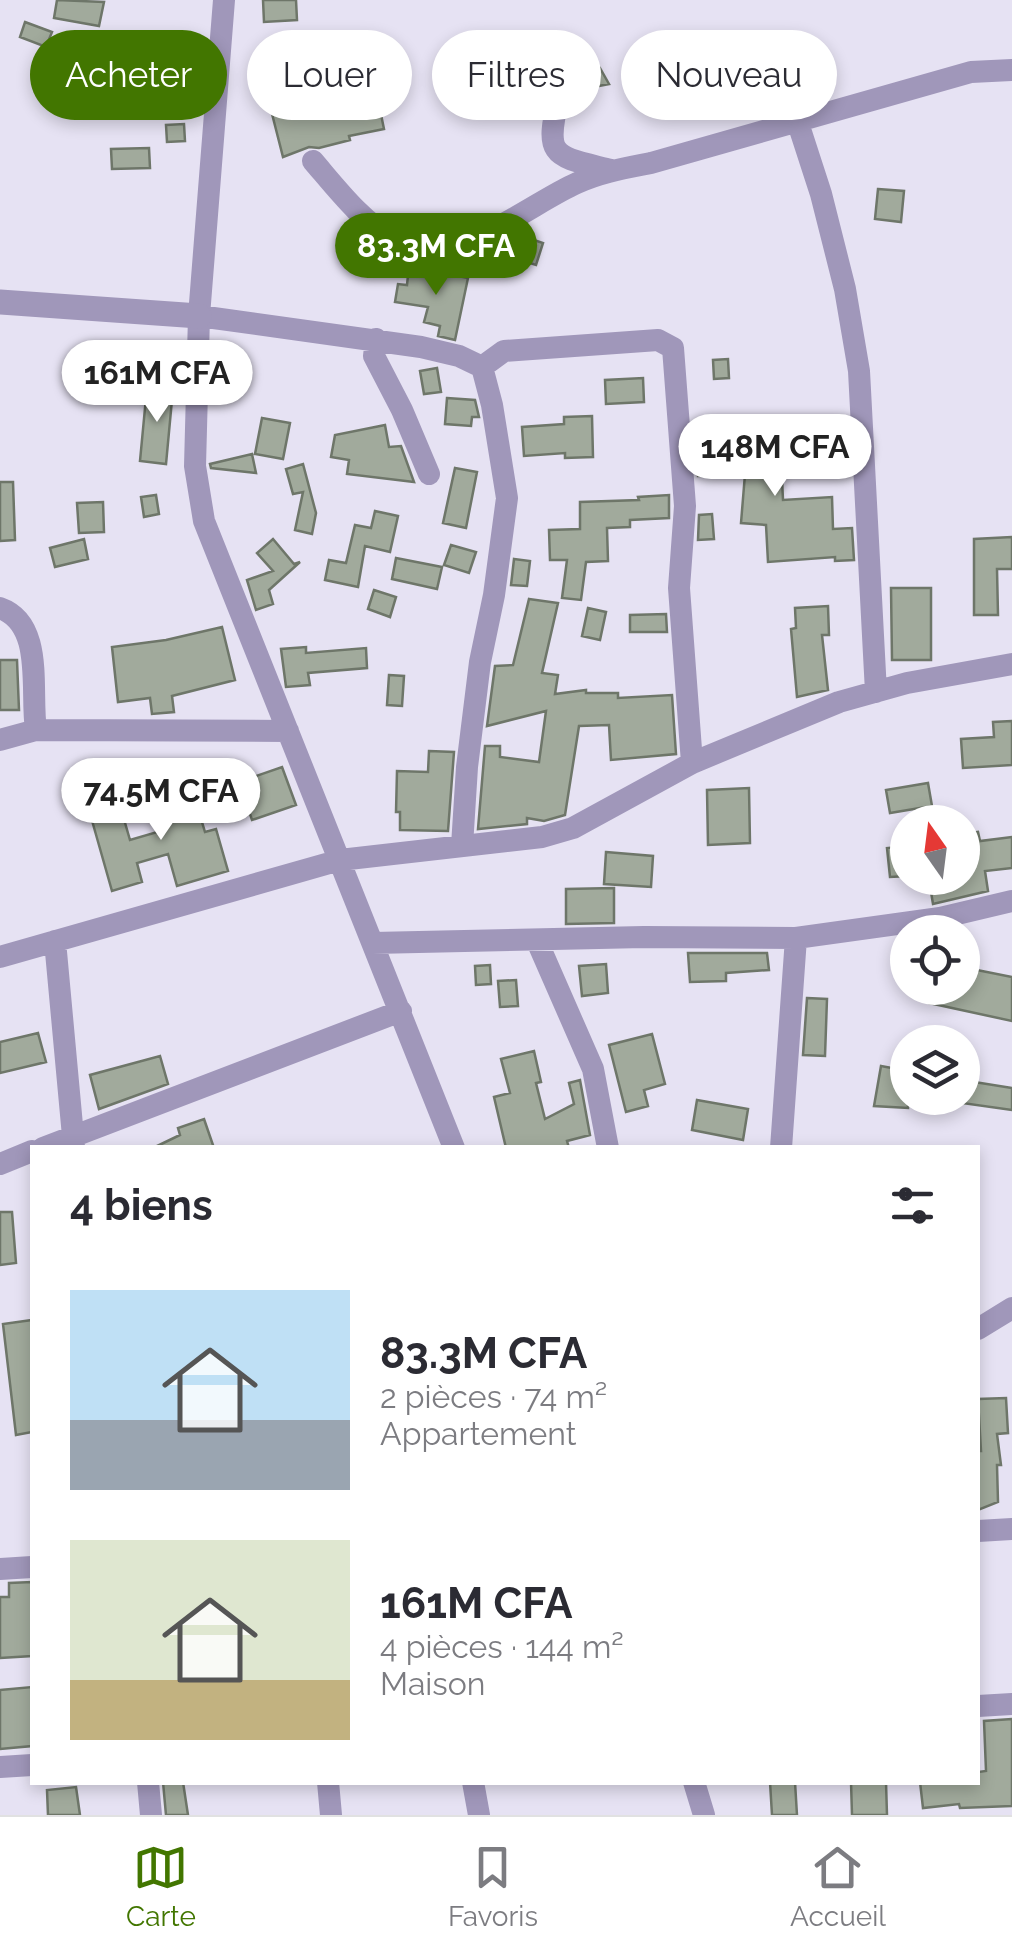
<!DOCTYPE html>
<html lang="fr">
<head>
<meta charset="utf-8">
<style>
  body { margin:0; font-family:Raleway,sans-serif; background:#f7f7f7; color:#2b2b33; height:100vh; display:flex; flex-direction:column; font-size:38px; white-space:nowrap }
  * { box-sizing:border-box; margin:0 }
  p { font-size:32px; color:#7c7c81 }
  .icon { flex:none; width:55px; height:55px; fill:none; stroke:currentColor; stroke-width:2; stroke-linecap:round; stroke-linejoin:round }
  .map { position:relative; flex:1; overflow:hidden }
  .details { position:absolute; left:30px; top:1145px; width:950px; height:640px; display:flex; flex-direction:column; background:#fff; border-radius:0px; box-shadow:0 5px 15px #0003 }
  .details>* { flex:none }
  .guide { position:absolute; left:30px; top:30px; width:952px; height:90px; display:flex; gap:20px }
  .needle { width:65px; rotate:346deg }
  .tools { position:absolute; left:890px; top:805px; display:grid; gap:20px }
  .tools a { display:grid; place-items:center; width:90px; height:90px; border-radius:50%; background:#fff; box-shadow:0 5px 15px #0003; font-size:50px }
  .price { position:absolute; translate:-50% -85px; padding:0 22px; border-radius:35px; background:#fff; color:#222; font-size:32px; line-height:65px; filter:drop-shadow(0 2px 5px #0008) }
  .price::after { content:''; position:absolute; left:50%; top:60px; width:30px; height:22px; margin-left:-15px; background:inherit; clip-path:polygon(0 0,100% 0,50% 100%) }
  .price.current { background:#427600; color:#fff }
  ul { padding:0; list-style:none }
  li { display:flex; align-items:center; gap:30px; height:250px; padding:0 40px }
  li span { display:grid; place-items:center; flex:none; width:280px; height:200px; border-radius:0px; color:#555 }
  li>.icon { margin-inline-start:auto }
  span .icon { width:120px; height:120px; fill:#fffc; stroke-width:1 }
  li b { font-size:42px }
  h2 { display:flex; justify-content:space-between; align-items:center; height:120px; padding:0 40px; font-size:42px }
  .pill { padding:0 35px; border-radius:45px; background:#fff; box-shadow:0 5px 15px #0003; font-size:35px; line-height:90px }
  .pill.current { background:#427600; color:#fff }
  .tab-bar { display:flex; justify-content:space-around; align-items:center; height:140px; border-top:2px solid #e1e1e2; background:#fff; font-size:28px; color:#7c7c81 }
  .tab-bar a { display:grid; justify-items:center; gap:5px }
  .tab-bar .current { color:#427600 }
  .map>svg:first-child { display:block }
  .building { fill:#a1aa9c; stroke:#6e7669; stroke-width:2.5 }
  .lines { fill:none; stroke-linecap:round; stroke-linejoin:round }
  .minor { stroke:#a097ba; stroke-width:22 }
  .tertiary { stroke:#a097ba; stroke-width:25 }
</style>
</head>
<body>
<div class="map">
<svg width="1012" height="1815" viewBox="0 0 1012 1815">
  <rect width="100%" height="100%" fill="#e6e2f3"/>
  <path class="building" d="M 57,0 L 104,2 L 99,26 L 54,18 Z
    M 263,0 L 296,0 L 297,20 L 264,22 Z
    M 25,22 L 52,32 L 46,47 L 20,37 Z
    M 600,68 L 609,84 L 573,91 L 569,86 L 567,75 Z
    M 504,73 L 541,77 L 537,110 L 500,106 Z
    M 336,85 L 343,107 L 378,100 L 384,129 L 349,136 L 350,140 L 319,148 L 309,147 L 283,157 L 269,102 Z
    M 184,124 L 185,141 L 167,142 L 166,125 Z
    M 149,148 L 150,168 L 112,169 L 111,149 Z
    M 878,189 L 904,191 L 901,222 L 875,219 Z
    M 525,237 L 543,243 L 536,265 L 514,258 L 486,261 L 484,250 L 506,239 Z
    M 409,266 L 468,278 L 455,340 L 438,336 L 440,326 L 424,322 L 428,307 L 395,302 L 398,284 L 407,285 Z
    M 728,359 L 729,378 L 714,379 L 713,360 Z
    M 437,368 L 441,392 L 424,394 L 420,371 Z
    M 643,378 L 644,402 L 606,404 L 605,380 Z
    M 147,387 L 173,389 L 166,464 L 140,461 Z
    M 447,398 L 475,400 L 479,417 L 472,417 L 471,426 L 445,424 Z
    M 592,416 L 593,457 L 565,458 L 565,453 L 524,456 L 522,427 L 564,424 L 564,417 Z
    M 262,418 L 290,423 L 283,459 L 255,454 Z
    M 385,425 L 389,447 L 401,446 L 414,482 L 347,474 L 349,460 L 331,457 L 335,435 Z
    M 780,434 L 783,500 L 832,497 L 833,529 L 852,528 L 854,560 L 835,561 L 835,557 L 768,562 L 766,525 L 741,523 L 745,474 L 698,476 L 695,438 Z
    M 252,454 L 256,473 L 211,468 L 210,464 Z
    M 303,464 L 316,513 L 312,534 L 295,530 L 303,492 L 293,494 L 286,469 Z
    M 455,468 L 477,472 L 466,528 L 443,523 Z
    M 0,482 L 13,482 L 15,540 L 0,541 Z
    M 156,495 L 159,514 L 144,517 L 141,497 Z
    M 669,495 L 669,518 L 630,520 L 630,527 L 607,528 L 608,561 L 586,562 L 581,600 L 562,598 L 567,560 L 550,560 L 549,530 L 580,529 L 580,502 L 639,500 L 638,497 Z
    M 103,502 L 104,532 L 79,533 L 77,503 Z
    M 375,511 L 398,516 L 390,552 L 365,546 L 358,587 L 325,580 L 329,560 L 346,563 L 355,525 L 371,528 Z
    M 712,514 L 714,539 L 698,540 L 699,515 Z
    M 1012,537 L 1012,569 L 997,569 L 998,615 L 974,615 L 974,539 Z
    M 84,539 L 88,559 L 55,567 L 50,548 Z
    M 273,539 L 294,564 L 300,562 L 269,590 L 273,604 L 256,610 L 247,580 L 273,571 L 257,553 Z
    M 451,545 L 476,552 L 469,573 L 444,565 Z
    M 396,558 L 442,567 L 437,589 L 392,579 Z
    M 514,559 L 530,561 L 527,586 L 511,585 Z
    M 891,588 L 931,588 L 931,660 L 892,660 Z
    M 374,590 L 396,597 L 390,617 L 368,609 Z
    M 529,599 L 558,603 L 542,673 L 558,675 L 555,694 L 586,690 L 586,693 L 618,693 L 618,698 L 672,695 L 676,754 L 611,760 L 609,725 L 579,726 L 565,815 L 544,821 L 527,818 L 527,824 L 478,829 L 485,746 L 500,746 L 500,757 L 539,762 L 546,711 L 487,726 L 495,666 L 513,665 Z
    M 828,606 L 829,635 L 822,635 L 828,690 L 797,697 L 791,629 L 796,628 L 795,608 Z
    M 588,608 L 606,612 L 600,640 L 582,636 Z
    M 666,614 L 667,632 L 630,632 L 630,615 Z
    M 222,627 L 235,680 L 172,696 L 174,712 L 152,714 L 150,698 L 118,702 L 112,647 L 166,640 Z
    M 306,647 L 306,653 L 366,648 L 367,668 L 308,673 L 310,685 L 286,687 L 281,649 Z
    M 0,660 L 17,660 L 19,710 L 0,710 Z
    M 389,675 L 404,676 L 402,706 L 387,705 Z
    M 1012,721 L 1012,765 L 963,768 L 961,739 L 994,737 L 993,722 Z
    M 429,751 L 454,752 L 448,831 L 400,830 L 400,812 L 396,812 L 397,771 L 428,772 Z
    M 282,767 L 296,805 L 252,820 L 239,782 Z
    M 928,783 L 932,806 L 890,813 L 886,790 Z
    M 749,788 L 750,843 L 708,845 L 707,790 Z
    M 192,789 L 205,832 L 216,829 L 228,871 L 177,886 L 168,854 L 137,863 L 142,882 L 112,891 L 91,817 L 121,809 L 130,840 L 161,831 L 152,801 Z
    M 978,832 L 980,841 L 1012,837 L 1012,868 L 985,871 L 988,891 L 933,904 L 931,892 L 951,889 L 949,878 L 962,878 L 962,834 Z
    M 908,846 L 908,876 L 890,877 L 887,848 Z
    M 606,852 L 653,856 L 651,887 L 604,884 Z
    M 614,888 L 614,923 L 566,924 L 566,889 Z
    M 688,953 L 767,953 L 769,970 L 726,973 L 726,981 L 690,982 Z
    M 606,964 L 608,993 L 582,996 L 579,966 Z
    M 490,965 L 491,984 L 476,985 L 475,966 Z
    M 962,967 L 1012,977 L 1012,1021 L 929,1003 L 932,988 L 962,988 Z
    M 516,980 L 518,1006 L 500,1007 L 498,981 Z
    M 807,998 L 827,999 L 825,1056 L 803,1055 Z
    M 38,1033 L 46,1062 L 0,1073 L 0,1042 Z
    M 652,1034 L 665,1084 L 644,1090 L 648,1106 L 626,1112 L 609,1045 Z
    M 534,1051 L 541,1082 L 536,1083 L 545,1119 L 574,1104 L 569,1083 L 580,1080 L 590,1135 L 567,1141 L 569,1148 L 506,1148 L 494,1097 L 510,1093 L 501,1059 Z
    M 160,1056 L 168,1084 L 99,1109 L 90,1075 Z
    M 881,1066 L 908,1071 L 908,1108 L 874,1106 Z
    M 962,1080 L 1012,1088 L 1012,1110 L 962,1103 Z
    M 697,1100 L 748,1109 L 743,1140 L 692,1130 Z
    M 204,1119 L 214,1148 L 153,1148 L 180,1135 L 178,1128 Z
    M 0,1212 L 12,1212 L 16,1263 L 0,1265 Z
    M 32,1320 L 32,1432 L 16,1435 L 3,1324 Z
    M 1006,1398 L 1008,1433 L 997,1434 L 1001,1465 L 997,1465 L 998,1502 L 978,1510 L 978,1451 L 981,1451 L 978,1399 Z
    M 32,1582 L 32,1656 L 0,1658 L 0,1597 L 9,1597 L 9,1583 Z
    M 32,1687 L 32,1746 L 0,1749 L 0,1690 Z
    M 1012,1719 L 1012,1806 L 960,1808 L 959,1804 L 923,1808 L 920,1782 L 978,1782 L 978,1772 L 986,1771 L 984,1721 Z
    M 163,1782 L 183,1782 L 188,1815 L 166,1815 Z
    M 770,1782 L 795,1782 L 797,1815 L 772,1815 Z
    M 851,1782 L 886,1782 L 887,1815 L 852,1815 Z
    M 76,1787 L 80,1815 L 48,1815 L 47,1790 Z"/>
  <g class="lines">
    <path class="minor" d="M 224,0 L 199,316 L 195,466 L 204,521 L 454,1148
      M 559,97 C 543,159 555,156 611,170
      M 797,120 L 821,194 L 845,289 L 859,371 L 876,692
      M 313,161 C 337,189 362,222 395,240 C 453,271 527,205 577,183 C 601,172 626,168 651,163 L 971,72 L 1012,70
      M 199,316 L 421,347 L 459,356 L 482,367 L 492,405 L 507,498 L 494,595 L 480,662 L 467,767 L 462,846
      M 376,339 L 374,356 L 402,410 L 429,474
      M 482,367 L 504,351 L 658,340 L 673,348 L 685,506 L 679,588 L 692,763
      M 0,608 C 45,624 30,692 36,730
      M 0,740 L 36,730 L 288,731
      M 55,941 L 74,1147
      M 537,941 L 593,1069 L 608,1148
      M 373,943 L 644,937 L 796,938 L 940,918 L 1012,901
      M 0,957 L 340,860 L 542,837 L 573,828 L 692,763 L 839,702 L 907,683 L 1012,664
      M 43,1148 L 401,1011
      M 781,1148 L 796,938
      M 0,1164 L 32,1151
      M 978,1329 L 1012,1308
      M 978,1531 L 1012,1529
      M 0,1569 L 32,1567
      M 978,1706 L 1012,1704
      M 0,1767 L 32,1765
      M 148,1782 L 151,1815
      M 328,1782 L 331,1815
      M 473,1782 L 479,1815
      M 694,1782 L 704,1815"/>
    <path class="tertiary" d="M 0,302 L 199,316"/>
  </g>
</svg>
<div class="tools">
<a><svg class="needle" viewBox="-14 -14 28 28"><path d="M0-13l5 13h-10z" fill="#e53935"/><path d="M0 13l5-13h-10z" fill="#7c7c81"/></svg></a>
<a><svg class="icon" aria-label="locate" viewBox="0 0 24 24"><circle cx="12" cy="12" r="6"/><path d="M12 2v4M12 18v4M2 12h4M18 12h4"/></svg></a>
<a><svg class="icon" aria-label="layers" viewBox="0 0 24 24"><path d="M12 4l9 5-9 5-9-5zM3 14l9 5 9-5"/></svg></a>
</div>
<b class="price current" style="left:436px;top:298px">83.3M CFA</b>
<b class="price" style="left:157px;top:425px">161M CFA</b>
<b class="price" style="left:775px;top:499px">148M CFA</b>
<b class="price" style="left:161px;top:843px">74.5M CFA</b>
<div class="guide">
<a class="pill current">Acheter</a>
<a class="pill">Louer</a>
<a class="pill">Filtres</a>
<a class="pill">Nouveau</a>
</div>
<section class="details">
<h2>4 biens<svg class="icon" aria-label="filters" viewBox="0 0 24 24"><path d="M4 7h16M4 17h16"/><circle cx="9" cy="7" r="2"/><circle cx="15" cy="17" r="2"/></svg></h2>
<ul>
<li><span style="background:linear-gradient(#bfe0f5 65%,#9aa5b1 0)"><svg class="icon" aria-label="home" viewBox="0 0 24 24"><path d="M3 11l9-7 9 7M6 9v11h12V9"/></svg></span><div><b>83.3M CFA</b><p>2 pièces · 74 m²</p><p>Appartement</p></div></li>
<li><span style="background:linear-gradient(#dfe7d0 70%,#c2b280 0)"><svg class="icon" aria-label="home" viewBox="0 0 24 24"><path d="M3 11l9-7 9 7M6 9v11h12V9"/></svg></span><div><b>161M CFA</b><p>4 pièces · 144 m²</p><p>Maison</p></div></li>
</ul>
</section>
</div>
<nav class="tab-bar">
<a class="current"><svg class="icon" aria-label="map" viewBox="0 0 24 24"><path d="M3 6l6-2 6 2 6-2v14l-6 2-6-2-6 2zM9 4v14M15 6v14"/></svg>Carte</a>
<a><svg class="icon" aria-label="saved" viewBox="0 0 24 24"><path d="M7 4h10v16l-5-4-5 4z"/></svg>Favoris</a>
<a><svg class="icon" aria-label="home" viewBox="0 0 24 24"><path d="M3 11l9-7 9 7M6 9v11h12V9"/></svg>Accueil</a>
</nav>
</body>
</html>
